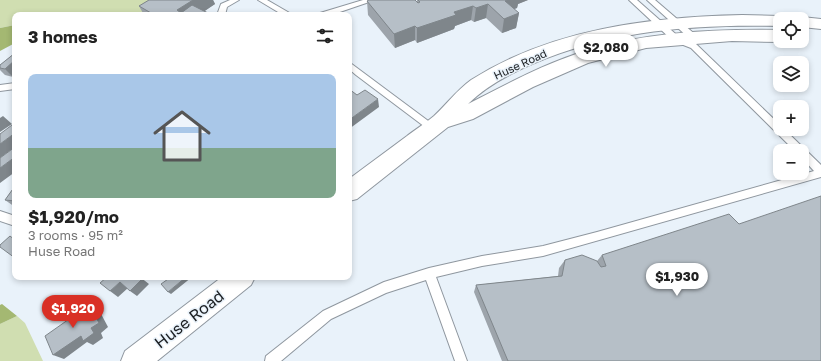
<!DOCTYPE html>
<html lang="en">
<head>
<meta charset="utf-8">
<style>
  body { margin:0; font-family:"Golos Text",sans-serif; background:#f6f6f6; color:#222; height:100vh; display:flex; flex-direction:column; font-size:15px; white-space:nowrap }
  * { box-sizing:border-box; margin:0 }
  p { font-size:13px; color:#767676 }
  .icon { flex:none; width:22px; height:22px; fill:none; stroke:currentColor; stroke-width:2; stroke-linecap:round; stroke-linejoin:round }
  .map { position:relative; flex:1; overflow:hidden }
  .drawer { position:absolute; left:12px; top:12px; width:340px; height:268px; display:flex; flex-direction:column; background:#fff; border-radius:8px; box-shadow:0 2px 6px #0003 }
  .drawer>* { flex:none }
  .fabs { position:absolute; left:773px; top:12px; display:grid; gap:8px }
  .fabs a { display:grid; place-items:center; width:36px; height:36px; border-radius:8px; background:#fff; box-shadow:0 2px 6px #0003; font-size:20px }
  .price { position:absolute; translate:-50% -34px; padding:0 9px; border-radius:14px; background:#fff; color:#222; font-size:13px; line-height:26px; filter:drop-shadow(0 1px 2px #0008) }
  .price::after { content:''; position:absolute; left:50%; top:24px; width:12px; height:9px; margin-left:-6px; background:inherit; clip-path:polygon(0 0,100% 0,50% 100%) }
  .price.current { background:#d93025; color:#fff }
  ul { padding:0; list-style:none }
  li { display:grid; align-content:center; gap:8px; height:212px; padding:0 16px }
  li span { display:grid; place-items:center; height:124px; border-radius:8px; color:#555 }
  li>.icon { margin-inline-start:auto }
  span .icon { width:72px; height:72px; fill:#fffc; stroke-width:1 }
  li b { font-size:17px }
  h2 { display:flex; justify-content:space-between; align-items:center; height:48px; padding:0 16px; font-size:17px }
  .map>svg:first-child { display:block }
  .green { fill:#d0deb1 }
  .forest { fill:#a4b872 }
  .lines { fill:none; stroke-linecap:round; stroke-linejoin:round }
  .lane-casing { stroke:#8f979f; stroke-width:2 }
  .secondary-casing { stroke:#8f979f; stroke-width:2 }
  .lane { fill:#fff; fill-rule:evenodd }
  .secondary { fill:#fff; fill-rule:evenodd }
  .wall { fill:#9da4ab }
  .shaded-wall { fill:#7f868b }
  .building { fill:#b6bfc7; stroke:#7f868b }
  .labels { text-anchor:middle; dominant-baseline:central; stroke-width:3; stroke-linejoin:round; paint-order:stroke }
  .far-street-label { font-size:11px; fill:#1b1e21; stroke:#e9f2fa }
  .near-street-label { font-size:16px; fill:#1b1e21; stroke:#e9f2fa }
</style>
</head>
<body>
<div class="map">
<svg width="821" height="361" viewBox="0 0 821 361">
  <rect width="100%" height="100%" fill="#e9f2fa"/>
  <path class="green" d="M 0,0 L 176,0 L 154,15 L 97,15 L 97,12 L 77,15 L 15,15 L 15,25 L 0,28 Z
    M 17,316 L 25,323 L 43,361 L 0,361 L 0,324 Z"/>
  <path class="forest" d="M 15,25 L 15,43 L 0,51 L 0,28 Z
    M 2,304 L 17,316 L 0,324 L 0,305 Z"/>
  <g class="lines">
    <g class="lane-casing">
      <path id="lane" d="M 230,0 L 239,0 L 227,7 L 225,15 L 217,15 L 221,4 Z
        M 258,0 L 267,0 L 293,15 L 283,15 Z
        M 363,0 L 375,0 L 331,15 L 319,15 L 320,13 Z
        M 629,0 L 637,0 L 679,37 L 690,42 L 690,39 L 647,0 L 655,0 L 697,36 L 698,42 L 696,44 L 780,125 L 780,129 L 784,129 L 821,165 L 821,177 L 543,256 L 482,266 L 436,277 L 467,361 L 455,361 L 426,280 L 386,293 L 331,319 L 281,361 L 265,361 L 266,356 L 323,311 L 384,282 L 429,268 L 482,256 L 543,246 L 597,232 L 814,171 L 802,158 L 802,151 L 795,151 L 691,48 L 673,41 Z
        M 349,62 L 435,126 L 437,128 L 435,130 L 429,130 L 356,75 L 349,69 Z
        M 15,83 L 15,89 L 0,91 L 0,85 Z
        M 0,211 L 15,216 L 15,226 L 0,221 Z"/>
    </g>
    <g class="secondary-casing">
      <path id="secondary" d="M 742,15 L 780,16 L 787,19 L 780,19 L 780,26 C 695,24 611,30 532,64 C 509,74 486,86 468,104 C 503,86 538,67 576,54 C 641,32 711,29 780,30 L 780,41 L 782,41 L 780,42 L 732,41 L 646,48 L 588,63 L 533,87 L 473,119 L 448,127 L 357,199 L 349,201 L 349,179 C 368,165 388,150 407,136 C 416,129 426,123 434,116 C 447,104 457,90 471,80 C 551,29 649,17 742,15 Z
        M 802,17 L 821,19 L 821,29 L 802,27 L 802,19 L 796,19 Z
        M 222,277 L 255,277 L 251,285 L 157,361 L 121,361 L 125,351 Z"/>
    </g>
    <use href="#lane" class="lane"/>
    <use href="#secondary" class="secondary"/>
  </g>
  <path class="wall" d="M 149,0 L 213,0 L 215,4 L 204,11 L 212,15 L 144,15 L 139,6 Z
    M 417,0 L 528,0 L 518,4 L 517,8 L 514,9 L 519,13 L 516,28 L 502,33 L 486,18 L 474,22 L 471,20 L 455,26 L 454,29 L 417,43 L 415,40 L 395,48 L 368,15 L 367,1 L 417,2 Z
    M 15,53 L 15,75 L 13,77 L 5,75 L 0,70 L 0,65 Z
    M 15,186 L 15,207 L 5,200 Z
    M 602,255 L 821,361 L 502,361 L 474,292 L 476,285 L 558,276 L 559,268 L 565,260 L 597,261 Z"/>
  <path class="shaded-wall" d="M 193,0 L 213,0 L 215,4 L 199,15 L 179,15 L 177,10 Z
    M 507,0 L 528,0 L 518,4 L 517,8 L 506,12 L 505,1 Z
    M 488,4 L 486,18 L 474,22 L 476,8 Z
    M 473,6 L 471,20 L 455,26 L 454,29 L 417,43 L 417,28 L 454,12 Z
    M 519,13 L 516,28 L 502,33 L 504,19 Z
    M 415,26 L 415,40 L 395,48 L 394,34 Z
    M 15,60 L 15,75 L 13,77 L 5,69 Z
    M 378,99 L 379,107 L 349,129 L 349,120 Z
    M 3,116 L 12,124 L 0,132 L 0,118 Z
    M 15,133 L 15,147 L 0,158 L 0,144 Z
    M 15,157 L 15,172 L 0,183 L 0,168 Z
    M 41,277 L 50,277 L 47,280 Z
    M 140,277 L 149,284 L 137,296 L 130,291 Z
    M 186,277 L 192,277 L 171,294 L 168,292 Z
    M 120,282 L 128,288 L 118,297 L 110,291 Z
    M 90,305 L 99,310 L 108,327 L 101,333 L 103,338 L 93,345 L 87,342 L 64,359 L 53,355 Z
    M 79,306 L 88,311 L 81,311 Z"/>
  <path class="building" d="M 149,0 L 193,0 L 177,10 L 181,13 L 192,5 L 212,15 L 147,15 L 151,13 L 139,6 Z
    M 369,0 L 415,0 L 418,3 L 420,2 L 418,0 L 507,0 L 505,1 L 519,13 L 504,19 L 488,4 L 476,8 L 473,6 L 454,12 L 456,15 L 417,28 L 415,26 L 394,34 L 367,1 Z
    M 15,53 L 15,60 L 5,69 L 0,68 L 0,65 Z
    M 349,89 L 357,95 L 365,90 L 378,99 L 349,120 Z
    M 12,125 L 15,128 L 15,133 L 0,144 L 0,134 Z
    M 15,147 L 15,157 L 0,168 L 0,158 Z
    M 15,186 L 15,201 L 5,200 Z
    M 821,196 L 821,361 L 508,361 L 476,285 L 562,276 L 565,260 L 582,255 L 597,261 L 601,267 L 606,266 L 602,255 L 729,214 L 739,224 Z
    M 10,236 L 15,240 L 15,258 L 0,247 L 0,245 Z
    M 107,277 L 140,277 L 142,279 L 130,291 L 120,282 L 110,291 L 100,283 Z
    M 171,277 L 186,277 L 168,292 L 161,284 Z
    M 90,305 L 99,323 L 91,328 L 94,333 L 83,341 L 81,336 L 53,355 L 45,336 L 72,317 L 70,312 L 79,306 L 81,311 Z"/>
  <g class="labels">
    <g class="far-street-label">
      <text transform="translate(520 64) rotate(-25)">Huse Road</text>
    </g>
    <g class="near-street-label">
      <text transform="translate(189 319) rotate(-38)">Huse Road</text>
    </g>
  </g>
</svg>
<div class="fabs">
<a><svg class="icon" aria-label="locate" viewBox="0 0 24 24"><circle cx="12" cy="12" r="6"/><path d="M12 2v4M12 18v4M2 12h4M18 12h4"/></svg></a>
<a><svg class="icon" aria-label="layers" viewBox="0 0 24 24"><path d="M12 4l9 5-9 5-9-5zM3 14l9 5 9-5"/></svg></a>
<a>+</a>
<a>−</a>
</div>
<b class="price" style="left:606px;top:68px">$2,080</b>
<b class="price" style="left:677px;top:297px">$1,930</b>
<b class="price current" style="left:73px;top:329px">$1,920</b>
<section class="drawer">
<h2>3 homes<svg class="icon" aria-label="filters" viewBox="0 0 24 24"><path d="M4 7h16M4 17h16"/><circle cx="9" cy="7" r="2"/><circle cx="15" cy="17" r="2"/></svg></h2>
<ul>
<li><span style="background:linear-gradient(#a9c7e8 60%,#7fa58c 0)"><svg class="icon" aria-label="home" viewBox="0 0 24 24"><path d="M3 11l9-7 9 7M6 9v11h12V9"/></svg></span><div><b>$1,920/mo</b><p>3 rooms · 95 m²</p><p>Huse Road</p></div></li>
</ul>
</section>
</div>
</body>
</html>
